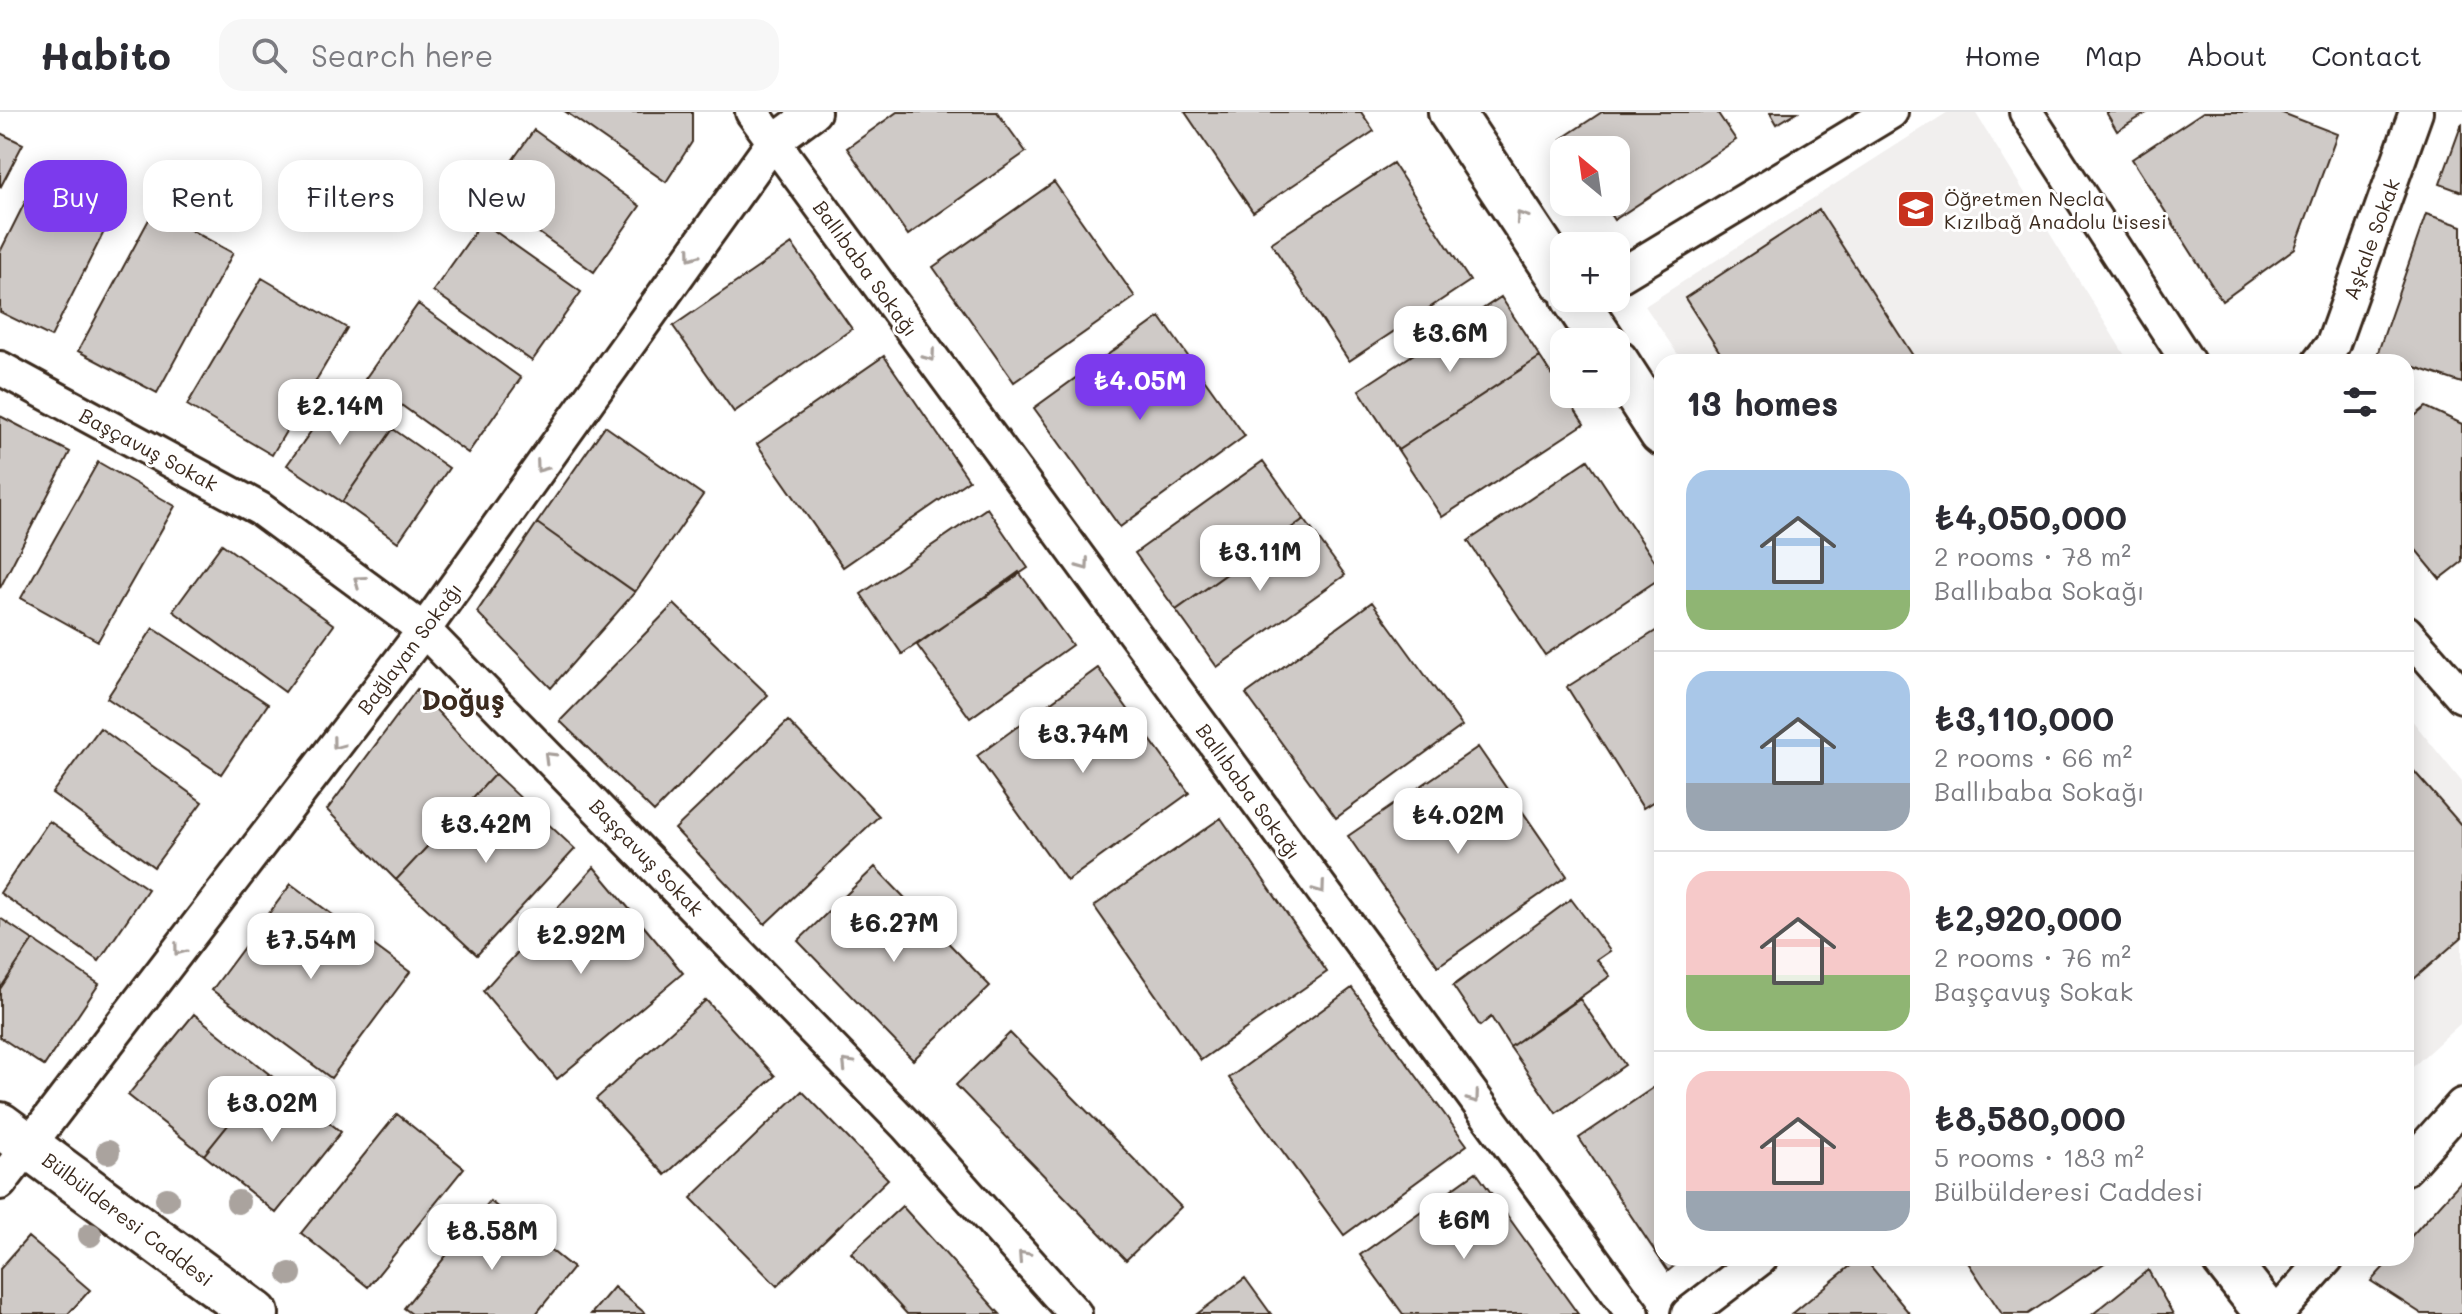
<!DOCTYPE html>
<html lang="en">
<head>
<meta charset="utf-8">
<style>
  body { margin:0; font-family:Mali,sans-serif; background:#f7f7f7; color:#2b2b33; height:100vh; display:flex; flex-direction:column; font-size:30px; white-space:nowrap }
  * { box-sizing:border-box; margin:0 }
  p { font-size:26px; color:#7c7c81 }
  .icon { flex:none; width:44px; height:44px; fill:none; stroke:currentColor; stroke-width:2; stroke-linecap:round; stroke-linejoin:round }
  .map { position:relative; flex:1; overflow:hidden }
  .details { position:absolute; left:1654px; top:242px; width:760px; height:912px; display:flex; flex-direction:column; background:#fff; border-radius:24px; box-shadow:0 4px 20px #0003 }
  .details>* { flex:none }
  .top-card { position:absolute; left:24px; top:48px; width:760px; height:72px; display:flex; gap:16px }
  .needle { width:52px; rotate:331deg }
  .tools { position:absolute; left:1550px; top:24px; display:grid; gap:16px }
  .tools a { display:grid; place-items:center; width:80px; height:80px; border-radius:16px; background:#fff; box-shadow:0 4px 20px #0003; font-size:40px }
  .price { position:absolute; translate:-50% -68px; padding:0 18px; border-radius:16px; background:#fff; color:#222; font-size:26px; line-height:52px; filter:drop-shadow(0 2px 4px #0008) }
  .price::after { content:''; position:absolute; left:50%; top:48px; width:24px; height:18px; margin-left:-12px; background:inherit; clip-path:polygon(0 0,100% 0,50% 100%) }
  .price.active { background:#7c3aed; color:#fff }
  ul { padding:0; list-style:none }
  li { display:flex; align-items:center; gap:24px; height:200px; padding:0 32px }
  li+li { border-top:2px solid #e1e1e2 }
  li span { display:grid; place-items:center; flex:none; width:224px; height:160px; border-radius:24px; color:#555 }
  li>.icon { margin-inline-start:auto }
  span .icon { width:96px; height:96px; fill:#fffc; stroke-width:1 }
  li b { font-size:34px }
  h2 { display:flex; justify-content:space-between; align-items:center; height:96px; padding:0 32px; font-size:34px }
  .pill { padding:0 28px; border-radius:24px; background:#fff; box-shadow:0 4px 20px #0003; font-size:28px; line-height:72px }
  .pill.active { background:#7c3aed; color:#fff }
  header { display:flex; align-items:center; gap:48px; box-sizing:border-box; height:112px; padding:0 40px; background:#fff; border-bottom:2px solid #e1e1e2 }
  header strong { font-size:38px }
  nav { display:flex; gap:44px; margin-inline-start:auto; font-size:28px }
  .search { width:560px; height:72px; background:#f7f7f7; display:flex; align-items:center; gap:20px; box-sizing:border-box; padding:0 28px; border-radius:24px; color:#7c7c81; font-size:30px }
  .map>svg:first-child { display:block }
  .built { fill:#f1efee }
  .building { fill:#cfcac7; stroke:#3b2a1e; stroke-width:2 }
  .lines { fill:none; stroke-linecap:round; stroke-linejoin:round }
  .minor-casing { stroke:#3b2a1e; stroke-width:38 }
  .secondary-casing { stroke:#3b2a1e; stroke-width:50 }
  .minor { stroke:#fff; stroke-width:32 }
  .secondary { stroke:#fff; stroke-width:44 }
  .tree { fill:#aaa39e }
  .oneway { stroke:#a79f9a }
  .labels { text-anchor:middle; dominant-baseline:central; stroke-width:6; stroke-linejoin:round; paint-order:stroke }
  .poi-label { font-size:20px; fill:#3b2a1e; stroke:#fff; text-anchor:start }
  .street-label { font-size:20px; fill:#3b2a1e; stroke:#fff }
  .district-label { font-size:28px; font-weight:bold; fill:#3b2a1e; stroke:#fff }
</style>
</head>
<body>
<header>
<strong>Habito</strong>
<div class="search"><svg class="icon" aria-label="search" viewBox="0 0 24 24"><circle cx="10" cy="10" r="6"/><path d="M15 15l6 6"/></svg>Search here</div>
<nav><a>Home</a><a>Map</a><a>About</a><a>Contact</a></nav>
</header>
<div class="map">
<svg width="2462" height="1202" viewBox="0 0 2462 1202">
  <rect width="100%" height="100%" fill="#fff"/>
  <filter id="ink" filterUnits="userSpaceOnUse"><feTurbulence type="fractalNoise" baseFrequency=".0125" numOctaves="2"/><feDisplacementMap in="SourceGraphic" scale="16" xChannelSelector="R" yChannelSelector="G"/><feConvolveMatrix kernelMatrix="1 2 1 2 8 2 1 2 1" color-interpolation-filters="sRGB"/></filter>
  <g filter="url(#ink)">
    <path class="built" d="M 1948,0 L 1975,0 L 2129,250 L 1683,250 L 1645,194 Z
      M 2406,601 L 2462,670 L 2462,910 L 2406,961 Z"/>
    <path class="building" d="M 566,0 L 692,0 L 692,30 L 666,70 Z
      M 897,0 L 997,0 L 1026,40 L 908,123 L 847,36 Z
      M 1185,0 L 1361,0 L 1374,19 L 1253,100 Z
      M 1602,0 L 1717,0 L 1736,28 L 1614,108 L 1602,90 L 1616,90 L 1616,38 L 1568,38 L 1561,27 Z
      M 1770,0 L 1797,0 L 1777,12 Z
      M 2106,0 L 2148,0 L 2117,19 Z
      M 2203,0 L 2280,0 L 2337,22 L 2295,136 L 2222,189 L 2132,47 Z
      M 2462,11 L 2462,80 L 2440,72 Z
      M 534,18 L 640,94 L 594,160 L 487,84 Z
      M 0,21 L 23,32 L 0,76 Z
      M 1393,51 L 1470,169 L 1349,249 L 1271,131 Z
      M 44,52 L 119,90 L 51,225 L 0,200 L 0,140 Z
      M 1054,70 L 1135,185 L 1014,270 L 933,155 Z
      M 154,98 L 233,141 L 157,281 L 78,239 Z
      M 1819,98 L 1917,250 L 1726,250 L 1685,186 Z
      M 2426,102 L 2462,114 L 2462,271 L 2406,252 L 2406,250 L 2377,243 Z
      M 482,110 L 581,180 L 532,249 L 433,179 Z
      M 792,132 L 852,217 L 734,300 L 673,214 Z
      M 262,166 L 347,216 L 272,343 L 187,293 Z
      M 1501,185 L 1540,245 L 1398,338 L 1359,278 Z
      M 418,192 L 521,266 L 468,341 L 365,267 Z
      M 1160,205 L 1245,324 L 1120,415 L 1034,296 Z
      M 884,244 L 969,368 L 843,455 L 757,332 Z
      M 1540,245 L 1584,312 L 1442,405 L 1398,338 Z
      M 339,280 L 393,317 L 342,390 L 287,353 Z
      M 2426,295 L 2462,312 L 2462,450 L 2440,467 L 2406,426 L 2406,311 Z
      M 0,304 L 70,340 L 0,476 Z
      M 605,314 L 703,383 L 635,480 L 537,411 Z
      M 393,317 L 449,356 L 398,430 L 342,390 Z
      M 1588,348 L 1662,460 L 1662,465 L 1545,543 L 1468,429 Z
      M 1263,349 L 1304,407 L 1176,498 L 1135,441 Z
      M 98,350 L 175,394 L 98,529 L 21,486 Z
      M 987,396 L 1028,456 L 902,542 L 861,482 Z
      M 1304,407 L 1345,463 L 1217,555 L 1176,498 Z
      M 537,411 L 635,480 L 551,576 L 477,500 Z
      M 222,432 L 334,513 L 285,580 L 173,499 Z
      M 1019,460 L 1072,533 L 970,606 L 917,533 Z
      M 1372,490 L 1462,614 L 1336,706 L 1246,582 Z
      M 674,492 L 768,583 L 654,700 L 560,609 Z
      M 1662,515 L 1662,684 L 1643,696 L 1567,575 Z
      M 153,516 L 268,592 L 221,662 L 107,586 Z
      M 1098,556 L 1189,681 L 1067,769 L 977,644 Z
      M 417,577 L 495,662 L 396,768 L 327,698 Z
      M 788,609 L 879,704 L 765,812 L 675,717 Z
      M 100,616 L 202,690 L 154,755 L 52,681 Z
      M 1478,635 L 1567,764 L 1438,854 L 1348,724 Z
      M 2406,650 L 2462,714 L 2462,825 L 2406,874 Z
      M 495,662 L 575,737 L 477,843 L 396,768 Z
      M 1221,706 L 1327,860 L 1201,948 L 1094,794 Z
      M 49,709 L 148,777 L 99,849 L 0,781 Z
      M 594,755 L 683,861 L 557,967 L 483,879 Z
      M 875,755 L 990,874 L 913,948 L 798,829 Z
      M 291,772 L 410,860 L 331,966 L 212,878 Z
      M 1571,787 L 1610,839 L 1597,848 L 1610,864 L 1510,935 L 1491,905 L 1480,914 L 1453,874 Z
      M 0,806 L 33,828 L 0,877 Z
      M 33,828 L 99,872 L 44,954 L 0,925 L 0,877 Z
      M 1352,876 L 1467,1033 L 1344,1123 L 1229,966 Z
      M 1580,887 L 1625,953 L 1556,1001 L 1510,935 Z
      M 706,888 L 775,964 L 665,1063 L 596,987 Z
      M 194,902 L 269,962 L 204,1043 L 128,983 Z
      M 1010,921 L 1181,1095 L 1126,1148 L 956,973 Z
      M 269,962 L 341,1020 L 276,1101 L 204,1043 Z
      M 1662,970 L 1662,1146 L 1684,1146 L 1668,1159 L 1579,1026 Z
      M 802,979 L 888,1067 L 777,1174 L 691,1086 Z
      M 397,1002 L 464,1056 L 368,1175 L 301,1121 Z
      M 1476,1060 L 1578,1202 L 1403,1202 L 1360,1143 Z
      M 2462,1068 L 2462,1202 L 2422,1202 L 2371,1169 L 2392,1146 L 2406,1146 L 2406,1130 Z
      M 490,1089 L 573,1156 L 536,1202 L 412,1202 L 404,1196 Z
      M 902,1094 L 1000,1202 L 907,1202 L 851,1141 Z
      M 28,1125 L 90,1178 L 68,1202 L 0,1202 L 0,1157 Z
      M 1860,1146 L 1864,1146 L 1910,1202 L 1792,1202 Z
      M 1965,1146 L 2112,1146 L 2028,1202 L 2002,1202 Z
      M 2148,1158 L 2173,1202 L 2093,1202 Z
      M 1245,1166 L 1271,1202 L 1197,1202 Z
      M 614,1175 L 646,1202 L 591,1202 Z"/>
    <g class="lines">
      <g class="minor-casing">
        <path id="minor" d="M 752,0 L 1633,1202
          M 2026,0 L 2188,250
          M 1616,166 L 1891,0
          M 2319,250 L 2333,232 L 2416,0
          M 0,256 L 260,397 L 424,518 L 907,1014 L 1075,1202
          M 2406,520 L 2462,584
          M 2406,1056 L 2462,993
          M 0,1071 L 424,518 L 773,30 L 814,0
          M 1688,1202 L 1761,1146
          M 2277,1202 L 2327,1146"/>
      </g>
      <g class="secondary-casing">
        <path id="secondary" d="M 1451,0 L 1564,170
          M 1574,186 L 1603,230
          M 1616,250 L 1662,321
          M 0,1013 L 256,1202
          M 2224,1146 L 2268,1202"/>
      </g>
      <use href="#minor" class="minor"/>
      <use href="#secondary" class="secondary"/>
    </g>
    <g class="tree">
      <circle cx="108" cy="1040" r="12"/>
      <circle cx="167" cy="1087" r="12"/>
      <circle cx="238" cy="1090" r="12"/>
      <circle cx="90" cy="1123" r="12"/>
      <circle cx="290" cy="1162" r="12"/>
    </g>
    <defs><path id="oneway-chevron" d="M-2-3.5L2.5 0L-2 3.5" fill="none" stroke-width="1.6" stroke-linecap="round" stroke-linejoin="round" transform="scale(2)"/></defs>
    <g class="oneway">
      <use href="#oneway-chevron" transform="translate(1521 105) rotate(-124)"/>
      <use href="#oneway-chevron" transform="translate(692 143) rotate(126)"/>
      <use href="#oneway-chevron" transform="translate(930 244) rotate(54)"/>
      <use href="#oneway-chevron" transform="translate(541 355) rotate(126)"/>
      <use href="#oneway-chevron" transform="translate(1084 453) rotate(54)"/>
      <use href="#oneway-chevron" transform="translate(359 469) rotate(-144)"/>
      <use href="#oneway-chevron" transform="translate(337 632) rotate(127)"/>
      <use href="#oneway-chevron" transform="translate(549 645) rotate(-135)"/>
      <use href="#oneway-chevron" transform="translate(1320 776) rotate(54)"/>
      <use href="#oneway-chevron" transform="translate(179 838) rotate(127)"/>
      <use href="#oneway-chevron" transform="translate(847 952) rotate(-134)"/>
      <use href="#oneway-chevron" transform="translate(1474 986) rotate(54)"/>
      <use href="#oneway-chevron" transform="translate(1023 1144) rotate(-132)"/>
    </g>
  </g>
  <defs>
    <g id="school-square" transform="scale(2)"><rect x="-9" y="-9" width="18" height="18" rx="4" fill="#c8321e" stroke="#fff"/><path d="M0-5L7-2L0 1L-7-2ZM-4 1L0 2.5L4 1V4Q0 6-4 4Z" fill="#fff"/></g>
  </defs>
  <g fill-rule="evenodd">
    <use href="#school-square" x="1916" y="97"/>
  </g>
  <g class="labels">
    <g class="poi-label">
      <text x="1944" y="86">Öğretmen Necla<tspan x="1944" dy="23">Kızılbağ Anadolu Lisesi</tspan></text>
    </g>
    <g class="street-label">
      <text transform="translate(2371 127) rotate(-70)">Aşkale Sokak</text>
      <text transform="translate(866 156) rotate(54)">Ballıbaba Sokağı</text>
      <text transform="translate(149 337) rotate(28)">Başçavuş Sokak</text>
      <text transform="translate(409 536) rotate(-53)">Bağlayan Sokağı</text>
      <text transform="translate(1249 679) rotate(54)">Ballıbaba Sokağı</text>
      <text transform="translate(647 745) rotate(46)">Başçavuş Sokak</text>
      <text transform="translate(128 1107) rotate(37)">Bülbülderesi Caddesi</text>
    </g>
    <g class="district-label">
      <text x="463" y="587">Doğuş</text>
    </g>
  </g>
</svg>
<div class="tools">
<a><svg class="needle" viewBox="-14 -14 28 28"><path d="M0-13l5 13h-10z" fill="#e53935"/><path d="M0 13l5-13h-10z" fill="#7c7c81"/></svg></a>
<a>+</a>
<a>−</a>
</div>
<b class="price" style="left:1450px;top:262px">₺3.6M</b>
<b class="price active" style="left:1140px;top:310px">₺4.05M</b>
<b class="price" style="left:340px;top:335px">₺2.14M</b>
<b class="price" style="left:1260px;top:481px">₺3.11M</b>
<b class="price" style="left:1083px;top:663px">₺3.74M</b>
<b class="price" style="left:1458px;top:744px">₺4.02M</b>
<b class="price" style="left:486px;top:753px">₺3.42M</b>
<b class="price" style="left:894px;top:852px">₺6.27M</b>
<b class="price" style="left:581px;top:864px">₺2.92M</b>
<b class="price" style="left:311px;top:869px">₺7.54M</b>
<b class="price" style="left:272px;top:1032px">₺3.02M</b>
<b class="price" style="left:1464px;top:1149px">₺6M</b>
<b class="price" style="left:492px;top:1160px">₺8.58M</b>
<div class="top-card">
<a class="pill active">Buy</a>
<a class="pill">Rent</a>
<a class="pill">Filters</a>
<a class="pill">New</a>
</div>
<section class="details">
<h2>13 homes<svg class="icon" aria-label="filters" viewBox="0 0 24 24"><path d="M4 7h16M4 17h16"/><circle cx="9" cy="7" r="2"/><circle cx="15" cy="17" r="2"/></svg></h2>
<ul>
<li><span style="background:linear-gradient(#a9c7e8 75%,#8fb573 0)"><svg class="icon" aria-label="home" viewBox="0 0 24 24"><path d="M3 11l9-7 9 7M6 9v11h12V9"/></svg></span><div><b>₺4,050,000</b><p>2 rooms · 78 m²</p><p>Ballıbaba Sokağı</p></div></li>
<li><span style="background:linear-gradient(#a9c7e8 70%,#9aa5b1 0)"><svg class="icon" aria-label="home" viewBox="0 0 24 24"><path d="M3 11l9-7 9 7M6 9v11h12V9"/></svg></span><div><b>₺3,110,000</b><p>2 rooms · 66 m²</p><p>Ballıbaba Sokağı</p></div></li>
<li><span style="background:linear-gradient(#f6c9c9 65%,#8fb573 0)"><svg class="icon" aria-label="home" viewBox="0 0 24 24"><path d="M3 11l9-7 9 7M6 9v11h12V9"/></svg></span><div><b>₺2,920,000</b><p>2 rooms · 76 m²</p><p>Başçavuş Sokak</p></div></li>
<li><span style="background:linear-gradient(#f6c9c9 75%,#9aa5b1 0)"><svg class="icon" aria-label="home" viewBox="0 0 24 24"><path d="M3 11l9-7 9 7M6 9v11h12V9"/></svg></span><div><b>₺8,580,000</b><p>5 rooms · 183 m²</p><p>Bülbülderesi Caddesi</p></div></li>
</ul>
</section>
</div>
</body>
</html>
